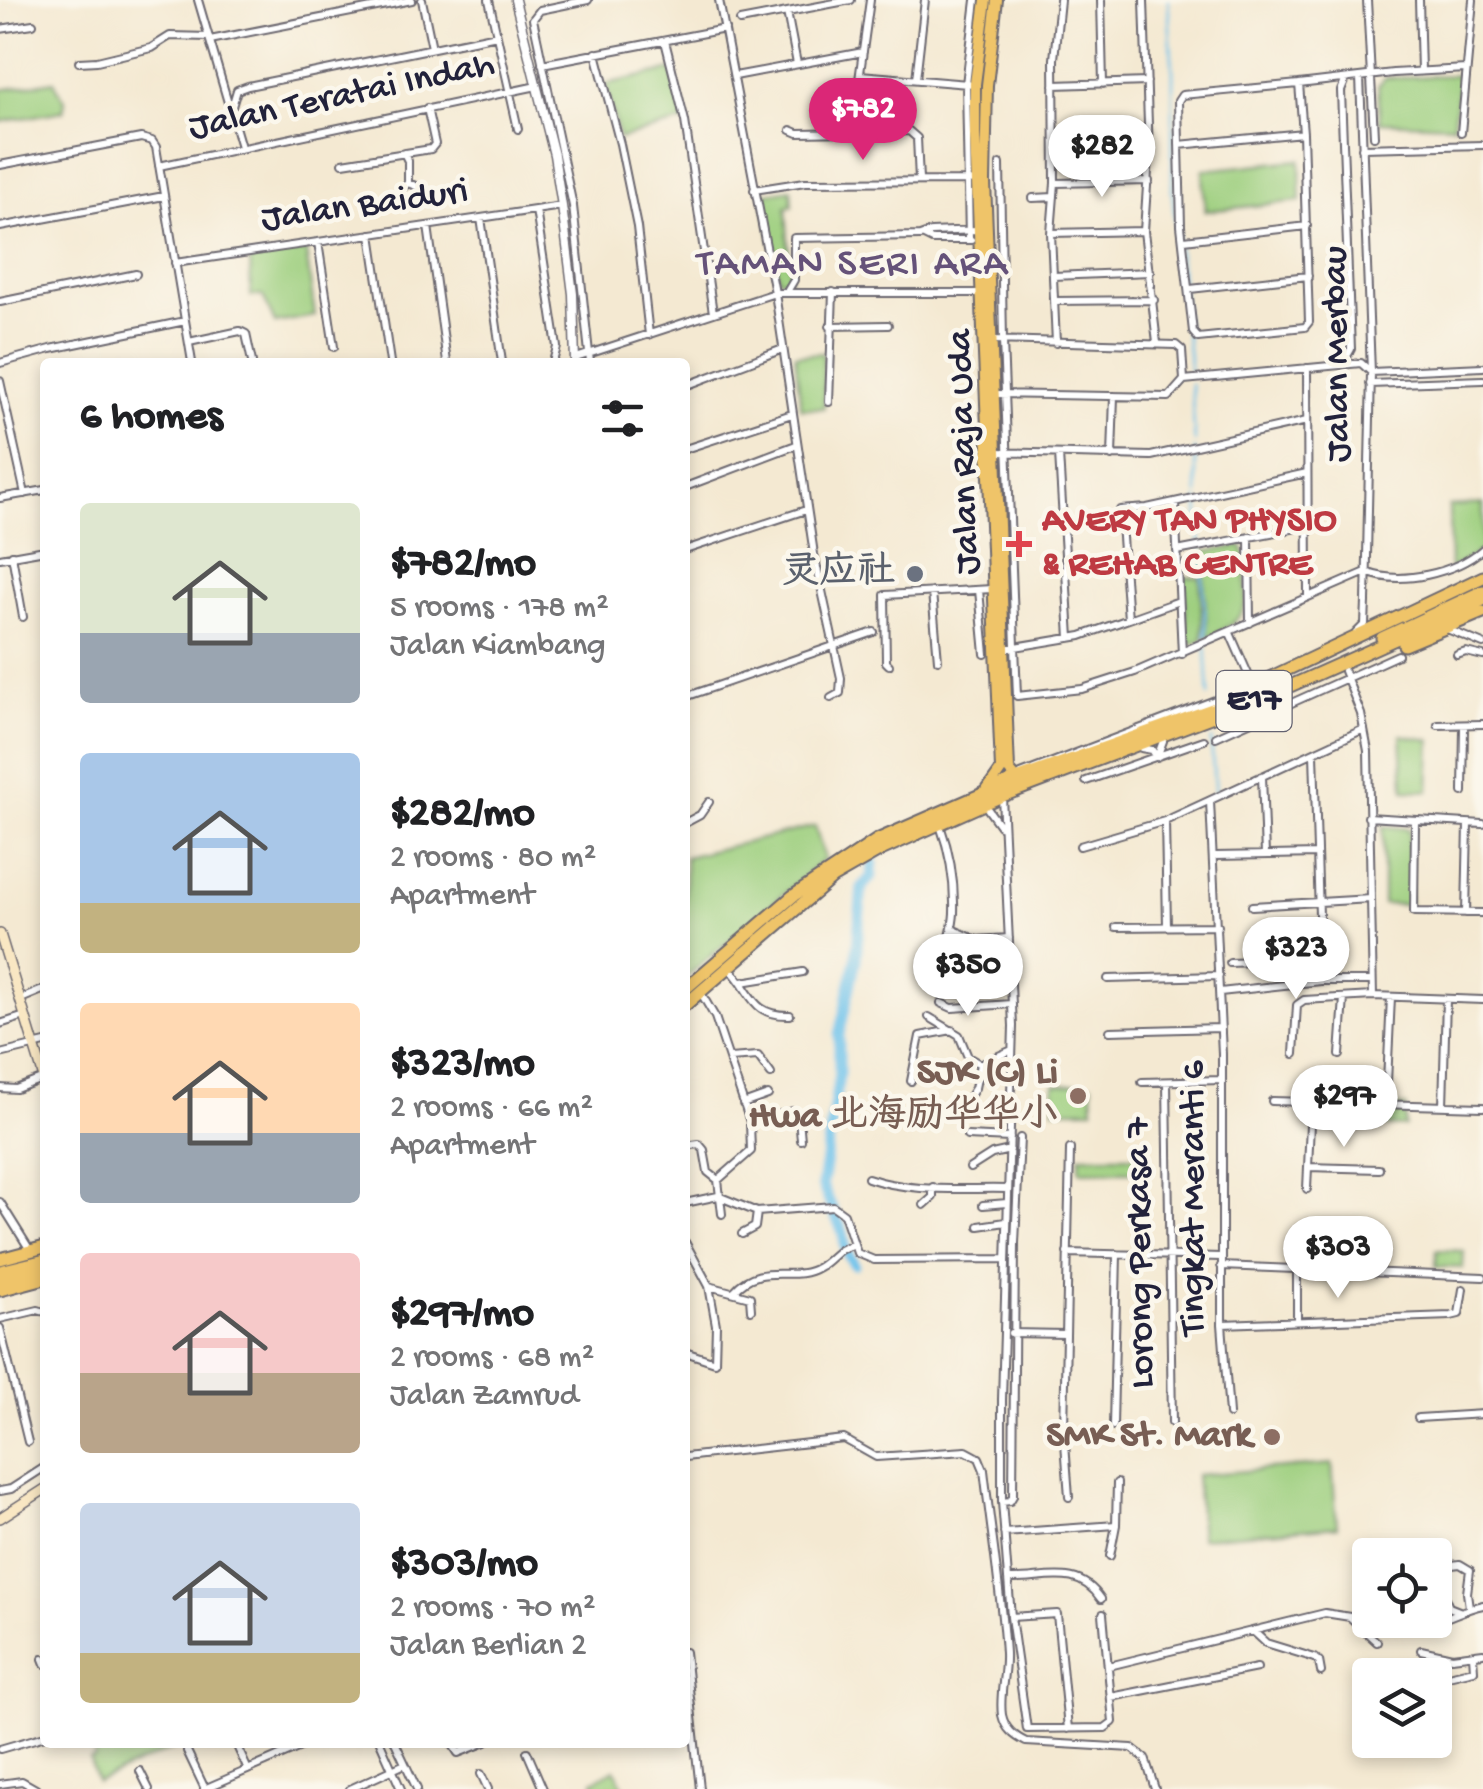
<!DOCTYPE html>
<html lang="en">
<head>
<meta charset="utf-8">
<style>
  body { margin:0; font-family:"Gochi Hand","LXGW WenKai TC",sans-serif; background:#f2f2f2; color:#202124; height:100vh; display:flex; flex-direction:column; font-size:38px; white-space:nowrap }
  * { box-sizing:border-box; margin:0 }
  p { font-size:32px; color:#757577 }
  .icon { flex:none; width:55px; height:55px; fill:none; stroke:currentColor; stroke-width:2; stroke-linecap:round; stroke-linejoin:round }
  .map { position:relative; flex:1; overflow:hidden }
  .panel { position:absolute; left:40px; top:358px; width:650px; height:1390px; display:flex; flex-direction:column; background:#fff; border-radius:10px; box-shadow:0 5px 15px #0003 }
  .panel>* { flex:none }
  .tools { position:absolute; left:1352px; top:1538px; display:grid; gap:20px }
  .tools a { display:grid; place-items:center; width:100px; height:100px; border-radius:10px; background:#fff; box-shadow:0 5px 15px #0003; font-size:50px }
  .price { position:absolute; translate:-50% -85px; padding:0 22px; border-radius:35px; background:#fff; color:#222; font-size:32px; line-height:65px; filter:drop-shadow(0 2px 5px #0008) }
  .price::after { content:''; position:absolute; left:50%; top:60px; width:30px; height:22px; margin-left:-15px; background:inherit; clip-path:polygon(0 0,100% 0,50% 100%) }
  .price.selected { background:#db2777; color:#fff }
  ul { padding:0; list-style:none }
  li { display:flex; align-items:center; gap:30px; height:250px; padding:0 40px }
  li span { display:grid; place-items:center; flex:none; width:280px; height:200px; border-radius:10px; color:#555 }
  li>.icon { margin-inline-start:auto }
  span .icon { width:120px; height:120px; fill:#fffc; stroke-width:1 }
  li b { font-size:42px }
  h2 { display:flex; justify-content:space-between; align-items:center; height:120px; padding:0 40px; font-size:42px }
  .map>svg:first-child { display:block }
  .green { fill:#9ecf7f; stroke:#60785d; stroke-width:2.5 }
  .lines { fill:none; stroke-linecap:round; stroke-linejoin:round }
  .stream { stroke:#6ec2eb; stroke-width:2.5 }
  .river { stroke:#6ec2eb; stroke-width:11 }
  .minor-casing { stroke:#6c6870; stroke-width:10 }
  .tertiary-casing { stroke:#6c6870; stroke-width:11 }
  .secondary-casing { stroke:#6c6870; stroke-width:12 }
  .primary-casing { stroke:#6c6870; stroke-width:14 }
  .motorway-casing { stroke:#6c6870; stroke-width:15 }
  .minor { stroke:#fff; stroke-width:6 }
  .tertiary { stroke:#fff; stroke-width:8 }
  .secondary { stroke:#f9e7c3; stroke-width:9 }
  .primary { stroke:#efc469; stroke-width:10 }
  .motorway { stroke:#efc469; stroke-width:11 }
  .health-dot { fill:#e0444e; stroke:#fbf7ec; stroke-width:4 }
  .worship-dot { fill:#6b7280; stroke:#fbf7ec; stroke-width:4 }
  .education-dot { fill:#8d6e63; stroke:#fbf7ec; stroke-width:4 }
  .labels { text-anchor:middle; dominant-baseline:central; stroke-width:9; stroke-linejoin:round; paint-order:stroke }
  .shield { fill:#fbf7ec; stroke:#636270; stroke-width:2.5 }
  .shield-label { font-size:35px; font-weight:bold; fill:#22223b }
  .street-label { font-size:38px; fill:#22223b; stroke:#fbf7ec }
  .health-label { font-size:38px; font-weight:bold; fill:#be3a42; stroke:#fbf7ec; text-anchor:start }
  .worship-label { font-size:38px; font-weight:bold; fill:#5b616d; stroke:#fbf7ec; text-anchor:end }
  .education-label { font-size:38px; font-weight:bold; fill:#785e54; stroke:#fbf7ec; text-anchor:end }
  .neighbourhood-label { font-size:40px; letter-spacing:2.5px; fill:#655279; stroke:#fbf7ec }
</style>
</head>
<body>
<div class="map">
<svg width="1483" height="1789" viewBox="0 0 1483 1789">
  <rect width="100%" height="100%" fill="#fbf7ec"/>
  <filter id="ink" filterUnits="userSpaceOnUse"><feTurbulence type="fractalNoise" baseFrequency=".01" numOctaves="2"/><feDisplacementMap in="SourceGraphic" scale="20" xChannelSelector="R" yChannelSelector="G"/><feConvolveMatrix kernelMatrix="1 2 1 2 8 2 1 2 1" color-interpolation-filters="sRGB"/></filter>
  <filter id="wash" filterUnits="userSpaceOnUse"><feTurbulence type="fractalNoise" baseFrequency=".0048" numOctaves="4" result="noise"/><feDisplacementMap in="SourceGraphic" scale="40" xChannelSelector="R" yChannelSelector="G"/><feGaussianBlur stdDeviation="2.25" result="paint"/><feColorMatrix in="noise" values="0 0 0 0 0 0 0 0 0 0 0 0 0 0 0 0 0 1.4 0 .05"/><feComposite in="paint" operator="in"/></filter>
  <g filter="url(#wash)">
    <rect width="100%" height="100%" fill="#f4e9d2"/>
    <path class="green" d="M 672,70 L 685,121 L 619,139 L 606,84 Z
      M 1454,75 L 1459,80 L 1453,125 L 1380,122 L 1378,85 L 1385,78 Z
      M 54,81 L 65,102 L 63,111 L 0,122 L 0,90 Z
      M 1300,160 L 1301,201 L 1205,211 L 1203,170 Z
      M 791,189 L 792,206 L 786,207 L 790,279 L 778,279 L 763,194 Z
      M 306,251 L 315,316 L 275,323 L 263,296 L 251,296 L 250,258 Z
      M 823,353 L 824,408 L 801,408 L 795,355 Z
      M 1483,504 L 1483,549 L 1450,570 L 1449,506 Z
      M 1241,546 L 1245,552 C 1245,600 1257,616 1207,638 L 1203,552 Z
      M 1184,577 L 1200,577 L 1203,639 L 1193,644 L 1187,640 Z
      M 1401,735 L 1431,740 L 1429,791 L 1404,790 Z
      M 815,826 L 825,859 L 685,978 L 685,857 Z
      M 1383,826 L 1409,829 L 1409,905 L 1383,904 Z
      M 1054,1084 L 1092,1084 L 1093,1109 L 1054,1109 Z
      M 1384,1106 L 1406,1107 L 1405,1127 L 1383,1126 Z
      M 1080,1156 L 1138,1156 L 1139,1171 L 1080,1171 Z
      M 1437,1250 L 1464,1251 L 1463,1268 L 1436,1267 Z
      M 1332,1464 L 1337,1526 L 1201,1538 L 1196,1475 Z
      M 93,1743 L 93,1742 L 185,1743 L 97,1782 L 90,1760 L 95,1758 Z
      M 615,1769 L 624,1789 L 589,1789 L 595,1786 L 593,1781 Z"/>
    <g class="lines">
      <path class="stream" d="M 1168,0 L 1173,73 L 1172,191 L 1190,371
        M 1191,384 L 1195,442
        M 1195,449 L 1196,468
        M 1196,471 L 1198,494
        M 1198,499 L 1200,542
        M 1201,549 L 1206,637
        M 1206,647 L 1209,696
        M 1211,740 L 1215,795"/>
      <path class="river" d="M 854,1264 L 846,1252 L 843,1233 L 822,1185 L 839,1075 L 839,1035 L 856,960 L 862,887 L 872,876 L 873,862"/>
    </g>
  </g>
  <g filter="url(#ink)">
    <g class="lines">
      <g class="minor-casing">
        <path id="minor" d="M 198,0 L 241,147
          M 422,0 L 432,48
          M 489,0 L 518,129
          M 588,0 L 540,10 L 533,19 L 573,206 L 590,362
          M 719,0 L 775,293 L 814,554 L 841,678 L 840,693 L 831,698
          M 1101,0 L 1103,84
          M 1144,0 L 1149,156 L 1144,231 L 1157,343
          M 1367,0 L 1374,136
          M 1419,0 L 1421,71
          M 787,12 L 797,64
          M 740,21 L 851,0
          M 0,29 L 33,24
          M 210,40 L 412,0
          M 665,41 L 685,121 L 713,313
          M 596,53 L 620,144 L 637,227 L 649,335
          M 79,62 L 97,61 L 151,48 L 170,36 L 209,37
          M 542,64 L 725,29
          M 860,75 L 968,84
          M 735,76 L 863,52
          M 916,79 L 925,0
          M 1299,84 L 1303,133 L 1309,322 L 1305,327 L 1198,338 L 1193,332 L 1181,226 L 1178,101 L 1182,95 Z
          M 1299,84 L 1393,73 L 1466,69
          M 1054,85 L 1147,82
          M 231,110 L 237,90 L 248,86 L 497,35
          M 791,130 L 798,133 L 909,131 L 917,138 L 919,180
          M 852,131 L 870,0
          M 1461,133 L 1473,0
          M 1055,134 L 1148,133
          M 1179,145 L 1303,133
          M 1362,148 L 1483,145
          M 343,163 L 431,149 L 435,144 L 427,108
          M 1000,164 L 1003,341 L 1017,696 L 1082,689 L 1135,672 L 1366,572
          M 0,165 L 141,138 L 152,141 L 156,147 L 192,362
          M 159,166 L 537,86
          M 408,183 L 423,189
          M 1055,183 L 1149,181
          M 400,190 L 408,183 L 408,161 L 404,153
          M 754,190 L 805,182 L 970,181
          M 1033,198 L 1054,197
          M 536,210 L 557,347 L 553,362
          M 481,218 L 502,362
          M 428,226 L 447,362
          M 0,227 L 164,196
          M 1051,233 L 1144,231
          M 371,234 L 390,362
          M 924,236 L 932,240 L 971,240
          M 969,240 L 966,84 L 976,0
          M 1184,240 L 1307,226
          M 318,242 L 334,347
          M 175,263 L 562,206
          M 1053,276 L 1150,272
          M 1190,289 L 1308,276
          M 788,290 L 794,280 L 794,238 L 920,236 L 931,232 L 977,230
          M 1054,301 L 1154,300
          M 0,302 L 136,274
          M 830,326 L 888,325
          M 992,340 L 1176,345 L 1182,350 L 1184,380
          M 189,342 L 240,331 L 246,334 L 252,362
          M 1056,343 L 1051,233 L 1055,183 L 1054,59 L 1060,0
          M 576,358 L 775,293 L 980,293
          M 0,363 L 51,349 L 185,321
          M 1343,363 L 1351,349 L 1341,91 L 1346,79
          M 1307,368 L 1308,596
          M 1184,380 L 1361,363 L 1371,372 L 1483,367
          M 0,381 L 25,494
          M 1370,384 L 1483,380
          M 685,386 L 783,349
          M 995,394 L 1169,397 L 1184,380
          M 829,402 L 833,292
          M 685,449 L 792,414
          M 996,452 L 1151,456 L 1307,421
          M 1059,454 L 1070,638
          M 1112,456 L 1114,396
          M 685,487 L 796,445
          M 0,498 L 45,490
          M 1175,502 L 1182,654
          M 1249,537 L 1250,623
          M 685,550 L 806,510
          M 1177,551 L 1307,526
          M 12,555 L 23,617
          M 0,558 L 45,550
          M 1366,572 C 1401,586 1455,573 1483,549
          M 979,590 L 985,654
          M 932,592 L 938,660
          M 1128,619 L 1120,510 L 1147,508 L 1307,473
          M 1447,629 L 1483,644
          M 1230,633 L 1252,683
          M 1356,633 L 1365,624 L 1366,602 L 1371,372 L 1360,77
          M 1003,649 L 1081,636 L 1179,601
          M 1457,655 L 1466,652 L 1483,656
          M 889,665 L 886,662 L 885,595 L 992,589
          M 1344,671 L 1361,714 L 1368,751 L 1373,996
          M 685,697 L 874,632
          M 1438,725 L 1483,724
          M 1216,737 L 1398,655
          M 1141,748 L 1152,750 L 1157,757 L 1163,741
          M 1314,753 L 1321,981
          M 1021,774 L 1223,697
          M 1262,776 L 1265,855
          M 1086,781 L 1204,740
          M 1463,792 L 1464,727
          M 1002,796 L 1013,1026 L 1002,1400 L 1002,1502 L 1011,1617 L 1027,1729 L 1105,1728 L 1113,1722 L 1103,1614
          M 1210,801 L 1222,1054 L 1222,1324 L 1229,1414
          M 984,804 L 1000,826
          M 1368,817 L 1483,824
          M 1165,821 L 1167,926
          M 1415,821 L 1414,912 L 1483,913
          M 685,823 L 700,815 L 709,802
          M 940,825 C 950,853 955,883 954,913 C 953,934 944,948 947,969
          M 1080,846 L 1165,821 L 1364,729
          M 1215,856 L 1317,854
          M 1252,906 L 1371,899
          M 1466,913 L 1468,824
          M 1116,927 L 1218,926
          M 952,929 L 977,940 L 1009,938
          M 1230,963 L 1320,959
          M 729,968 C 753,992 750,1016 790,1015
          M 1108,979 L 1219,976
          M 742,982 L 803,972
          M 1220,992 L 1321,981 L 1372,981
          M 701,993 L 715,1017 L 750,1122 L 751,1151 L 718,1180
          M 21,999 L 45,989
          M 941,1003 L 952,1008 L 1012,1004
          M 929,1017 L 959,1035 L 968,1057 L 980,1064
          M 0,1024 L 25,1016
          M 1110,1031 L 1221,1028
          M 0,1054 L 45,1043
          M 1294,1054 L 1297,1005 L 1304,1000 L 1373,996 L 1483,1000
          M 1340,1055 L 1344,998
          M 729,1058 L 758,1056 L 771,1074
          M 980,1064 L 1012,1050
          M 911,1081 L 920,1036 L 952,1030
          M 1142,1082 L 1222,1080
          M 1167,1082 L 1172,1423
          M 0,1088 L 16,1089 L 44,1078
          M 967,1101 L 975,1088 L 980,1064
          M 1272,1101 L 1483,1107
          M 743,1104 L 768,1095
          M 1386,1104 L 1391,997
          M 1443,1106 L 1446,999
          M 750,1122 L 793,1111 L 799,1118 L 801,1140
          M 967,1136 L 1010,1138
          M 685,1146 L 699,1144 L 704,1150 L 708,1172 L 718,1180 L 722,1214
          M 1308,1167 L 1379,1169
          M 970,1168 L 992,1154 L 1010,1150
          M 868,1178 C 911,1193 962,1188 1008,1189
          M 1307,1189 L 1311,1102
          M 0,1202 L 30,1250
          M 685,1203 L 718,1196 L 757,1212 L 833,1206 L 844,1214 L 857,1253 L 874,1260 L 1005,1259
          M 924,1205 L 933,1197 L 933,1187
          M 983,1205 L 1007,1203
          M 979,1226 L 1006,1222
          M 742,1234 L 755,1227 L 757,1212
          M 685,1242 L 709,1286 L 716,1325 L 715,1362 L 685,1352
          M 1067,1253 L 1221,1257
          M 1221,1266 L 1483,1277
          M 1297,1269 L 1297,1321
          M 709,1286 L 750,1297 L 751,1310
          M 734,1291 C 762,1260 791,1284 819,1267 C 833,1259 836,1248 853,1245
          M 0,1319 L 38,1310 L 45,1312
          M 1222,1324 L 1451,1316 L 1459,1314 L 1463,1289
          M 0,1328 L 28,1442
          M 1011,1333 L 1065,1334
          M 1418,1418 L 1483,1414
          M 1113,1426 L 1117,1254
          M 685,1457 L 844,1439 L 876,1457 L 966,1451 L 979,1458 L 984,1470 C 991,1531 1001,1592 1005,1653 C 1006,1673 999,1695 1002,1715 C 1005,1729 1014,1736 1026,1742 L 1132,1748 L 1145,1758 L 1155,1789
          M 0,1491 L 11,1489 L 45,1467
          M 1069,1497 L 1064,1429 L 1070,1149
          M 1002,1502 L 1010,1501 L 1013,1496 L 1015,1243 L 1020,1138
          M 1004,1533 L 1116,1525
          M 1110,1556 L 1116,1525 L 1117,1483
          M 1435,1567 L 1460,1564 L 1470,1570 L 1467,1593 L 1469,1607
          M 1008,1579 C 1043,1581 1077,1563 1101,1599
          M 1435,1597 L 1445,1598 L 1449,1607 L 1459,1611
          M 1435,1608 L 1449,1607
          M 1011,1617 L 1057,1614 L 1068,1729
          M 1426,1624 C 1447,1620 1462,1609 1483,1605
          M 1253,1631 L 1266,1643 L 1315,1658 L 1319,1661 L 1321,1672
          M 1421,1650 L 1452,1657 L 1483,1653
          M 685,1652 L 700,1789
          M 43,1659 L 45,1664
          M 1109,1666 L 1325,1613 L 1350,1617 L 1377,1642
          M 1435,1679 L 1474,1670 L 1473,1655
          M 1111,1697 L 1257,1668
          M 235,1742 L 248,1770
          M 380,1742 L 401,1789
          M 395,1742 L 417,1789
          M 451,1742 L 458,1753 L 486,1742
          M 0,1749 L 45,1736
          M 187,1751 L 205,1789
          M 527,1752 L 543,1789
          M 140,1771 L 149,1789
          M 481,1774 L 488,1789
          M 0,1784 L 22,1781 L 36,1789
          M 204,1789 L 312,1742
          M 350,1789 L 405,1764"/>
      </g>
      <g class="tertiary-casing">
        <path id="tertiary" d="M 515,0 L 554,155 L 562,206 L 573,294 L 575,362"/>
      </g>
      <g class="secondary-casing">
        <path id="secondary" d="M 0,934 L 45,1081
          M 0,1518 L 45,1489"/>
      </g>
      <g class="primary-casing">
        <path id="primary" d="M 986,0 L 975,84 L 975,134 L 1001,770 L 987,790
          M 997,0 L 987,85 L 985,182 L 1009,770 L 1017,779"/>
      </g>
      <g class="motorway-casing">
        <path id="motorway" d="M 1382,638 L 1483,591
          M 1404,645 L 1483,612
          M 1225,699 L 1483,577
          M 685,989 L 793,896 L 877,840 L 1017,779 L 1232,702
          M 685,1005 L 832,878 L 881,850 L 1002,796 L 1279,691 L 1483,600
          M 0,1259 L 45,1247
          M 0,1271 L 45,1260
          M 0,1281 L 45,1270
          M 0,1290 L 45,1278"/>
      </g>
      <use href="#minor" class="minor"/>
      <use href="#tertiary" class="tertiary"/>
      <use href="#secondary" class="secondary"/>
      <use href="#primary" class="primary"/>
      <use href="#motorway" class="motorway"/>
    </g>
  </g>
  <path class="health-dot" d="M1014 529h10v10h10v10h-10v10h-10v-10h-10v-10h10z"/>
  <circle class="worship-dot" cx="915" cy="574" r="10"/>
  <g class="education-dot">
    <circle cx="1078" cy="1096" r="10"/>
    <circle cx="1272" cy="1437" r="10"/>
  </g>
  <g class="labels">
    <rect class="shield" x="1216.5" y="671" width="75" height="60" rx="8"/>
    <g class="shield-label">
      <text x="1254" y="701">E17</text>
    </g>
    <g class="street-label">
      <text transform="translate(342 98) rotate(-12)">Jalan Teratai Indah</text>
      <text transform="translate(365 207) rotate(-8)">Jalan Baiduri</text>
      <text transform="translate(1339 354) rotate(-91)">Jalan Merbau</text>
      <text transform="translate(966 452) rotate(-92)">Jalan Raja Uda</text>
      <text transform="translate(1195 1198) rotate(-90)">Tingkat Meranti 6</text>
      <text transform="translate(1142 1253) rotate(-91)">Lorong Perkasa 7</text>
    </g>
    <g class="health-label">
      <text x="1042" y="522">AVERY TAN PHYSIO<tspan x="1042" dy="44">&amp; REHAB CENTRE</tspan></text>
    </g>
    <g class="worship-label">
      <text x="895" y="574">灵应社</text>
    </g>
    <g class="education-label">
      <text x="1058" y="1074">SJK (C) Li<tspan x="1058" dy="44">Hwa 北海励华华小</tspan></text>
      <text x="1252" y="1437">SMK St. Mark</text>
    </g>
    <g class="neighbourhood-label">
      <text x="853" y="265">TAMAN SERI ARA</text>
    </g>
  </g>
</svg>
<div class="tools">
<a><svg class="icon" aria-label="locate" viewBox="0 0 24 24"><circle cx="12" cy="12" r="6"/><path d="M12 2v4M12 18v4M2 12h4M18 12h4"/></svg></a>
<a><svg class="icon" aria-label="layers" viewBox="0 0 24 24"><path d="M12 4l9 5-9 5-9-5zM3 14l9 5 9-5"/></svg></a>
</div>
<b class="price selected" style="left:863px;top:163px">$782</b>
<b class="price" style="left:1102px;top:200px">$282</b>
<b class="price" style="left:1296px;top:1002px">$323</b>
<b class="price" style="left:968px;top:1019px">$350</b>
<b class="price" style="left:1344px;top:1150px">$297</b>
<b class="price" style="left:1338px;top:1301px">$303</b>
<section class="panel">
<h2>6 homes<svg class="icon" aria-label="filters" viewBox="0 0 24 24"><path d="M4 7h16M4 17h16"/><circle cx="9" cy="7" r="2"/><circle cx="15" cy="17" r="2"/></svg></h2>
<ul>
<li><span style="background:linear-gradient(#dfe7d0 65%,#9aa5b1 0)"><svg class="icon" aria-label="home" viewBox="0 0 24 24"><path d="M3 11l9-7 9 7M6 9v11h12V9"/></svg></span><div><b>$782/mo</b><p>5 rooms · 178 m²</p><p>Jalan Kiambang</p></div></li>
<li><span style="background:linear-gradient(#a9c7e8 75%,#c2b280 0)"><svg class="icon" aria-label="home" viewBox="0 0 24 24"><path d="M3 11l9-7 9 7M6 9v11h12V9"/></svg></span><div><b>$282/mo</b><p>2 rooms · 80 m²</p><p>Apartment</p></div></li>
<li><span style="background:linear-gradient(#ffd9b3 65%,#9aa5b1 0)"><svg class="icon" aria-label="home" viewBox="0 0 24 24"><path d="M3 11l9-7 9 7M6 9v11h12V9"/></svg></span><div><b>$323/mo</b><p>2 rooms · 66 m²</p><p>Apartment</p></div></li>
<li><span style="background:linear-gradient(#f6c9c9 60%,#b9a48a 0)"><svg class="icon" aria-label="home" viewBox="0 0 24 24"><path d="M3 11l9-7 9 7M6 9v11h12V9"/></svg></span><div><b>$297/mo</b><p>2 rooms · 68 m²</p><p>Jalan Zamrud</p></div></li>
<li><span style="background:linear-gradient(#c9d6e8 75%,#c2b280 0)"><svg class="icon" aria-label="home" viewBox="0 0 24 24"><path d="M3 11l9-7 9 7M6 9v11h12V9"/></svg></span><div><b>$303/mo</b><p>2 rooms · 70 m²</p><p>Jalan Berlian 2</p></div></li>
</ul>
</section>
</div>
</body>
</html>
